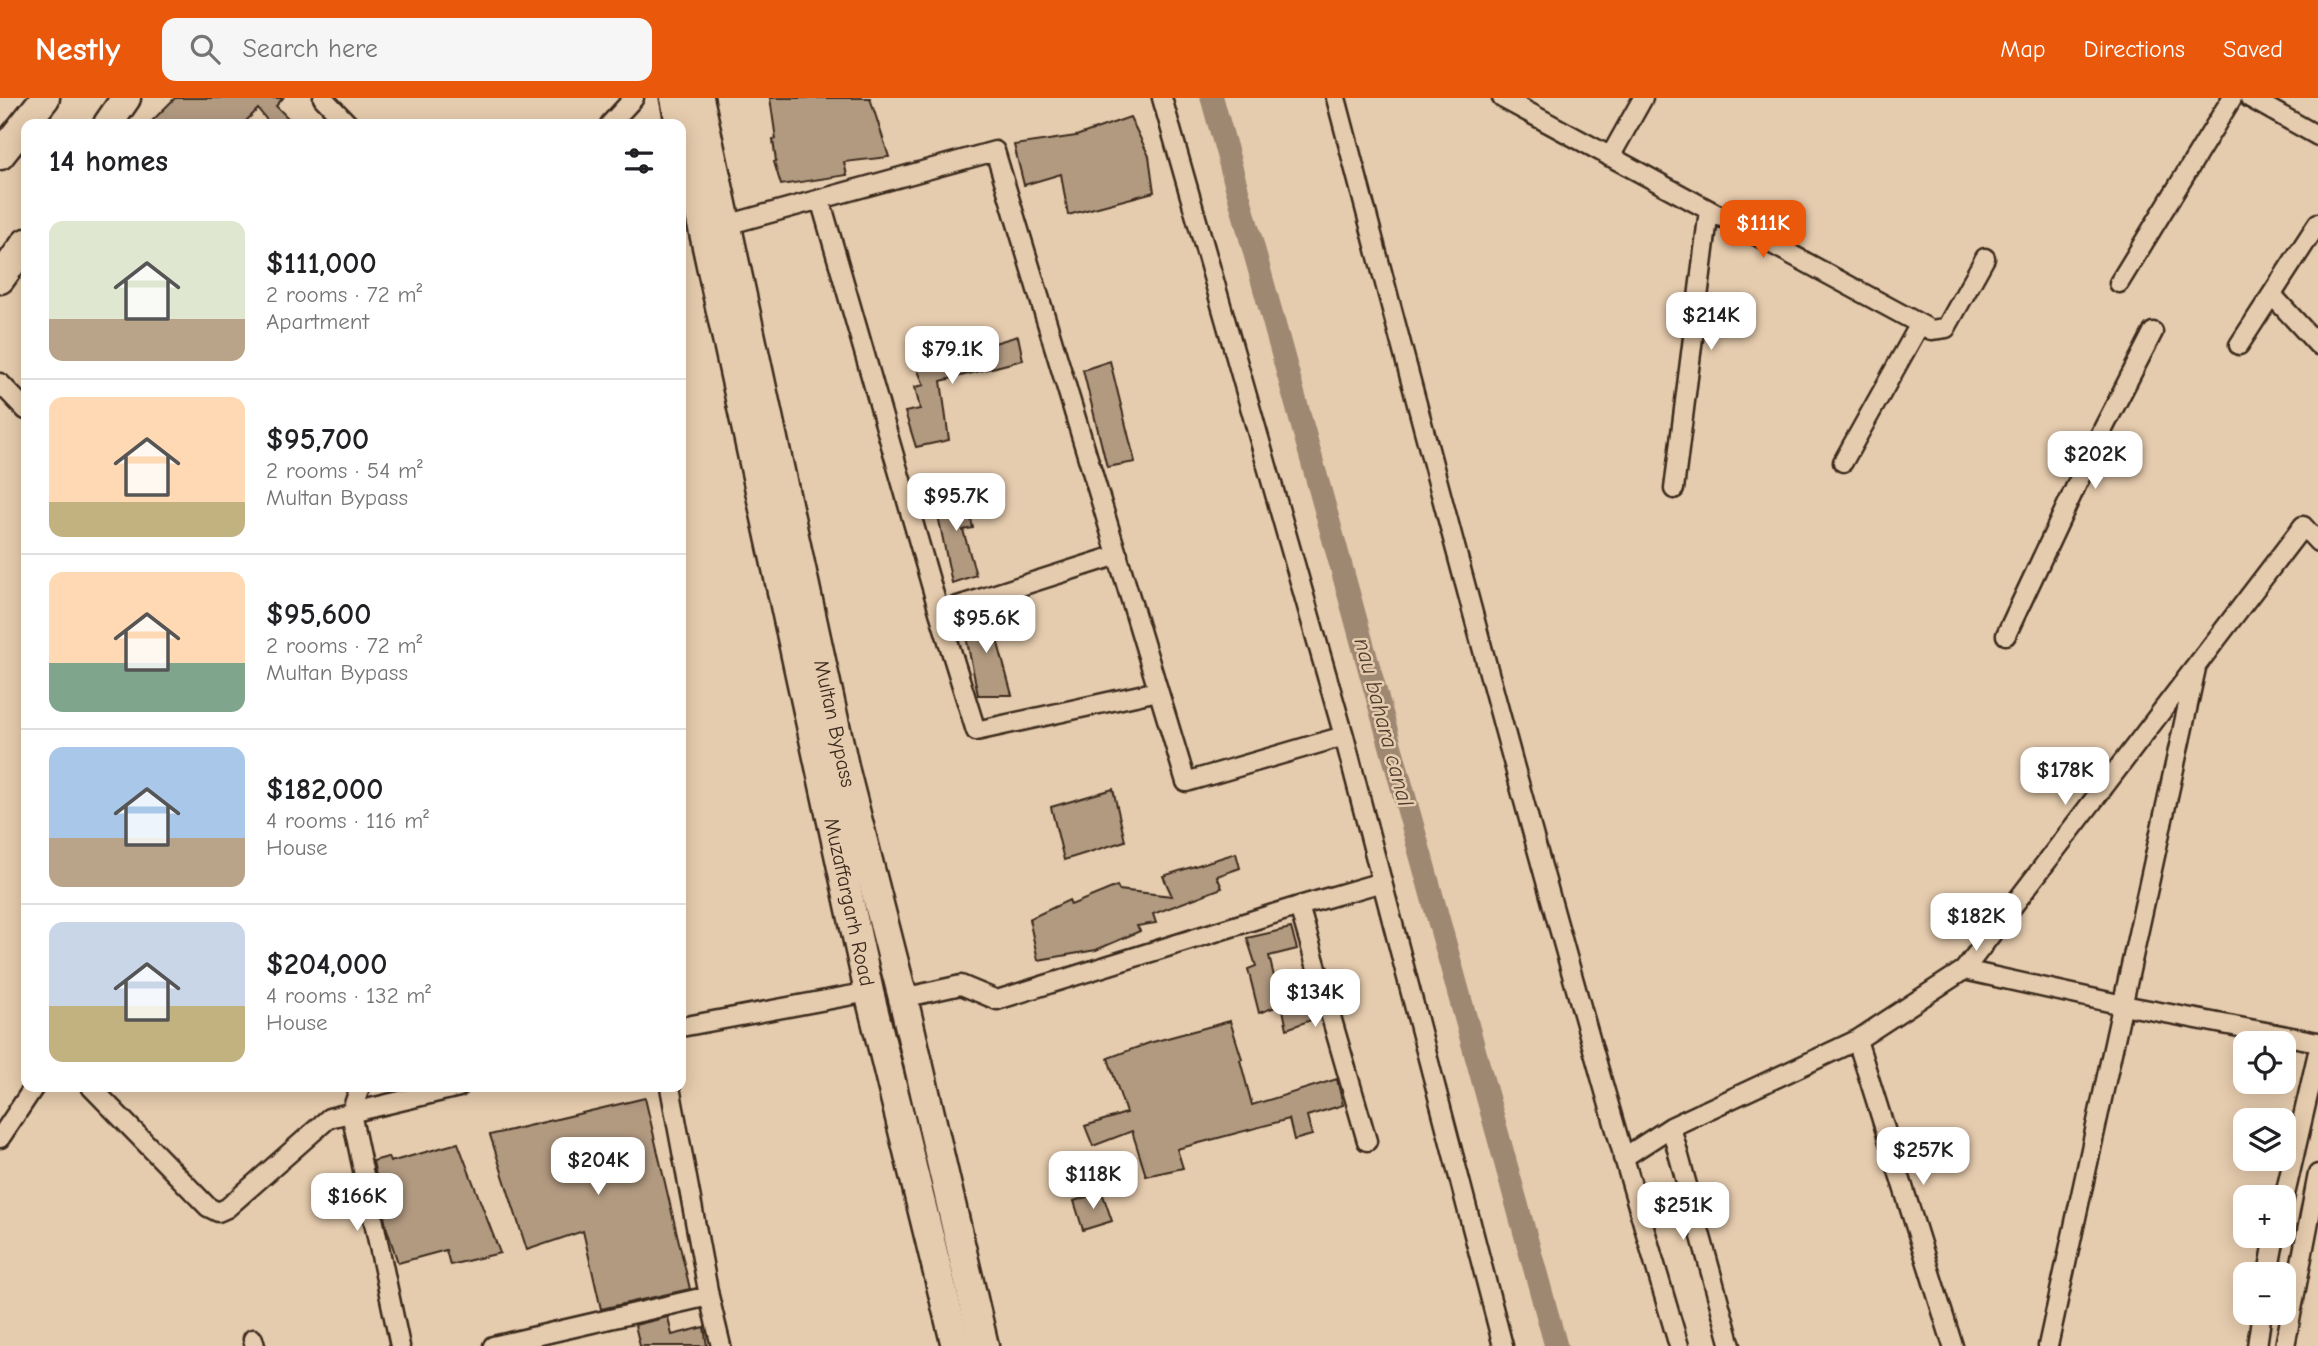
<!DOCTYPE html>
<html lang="en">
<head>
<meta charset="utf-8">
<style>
  body { margin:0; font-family:"Comic Neue",sans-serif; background:#f6f6f6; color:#202124; height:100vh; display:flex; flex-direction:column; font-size:26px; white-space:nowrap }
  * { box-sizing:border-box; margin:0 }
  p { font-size:23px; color:#757577 }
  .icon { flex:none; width:38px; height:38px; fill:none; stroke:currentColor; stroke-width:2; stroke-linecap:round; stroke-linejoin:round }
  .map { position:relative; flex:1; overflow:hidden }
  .details { position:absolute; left:21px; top:21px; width:665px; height:973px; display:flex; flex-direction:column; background:#fff; border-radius:14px; box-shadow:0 4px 18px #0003 }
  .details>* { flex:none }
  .buttons { position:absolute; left:2233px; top:933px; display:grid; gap:14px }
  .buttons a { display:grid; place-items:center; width:63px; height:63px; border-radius:14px; background:#fff; box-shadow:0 4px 18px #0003; font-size:35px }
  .price { position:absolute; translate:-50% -60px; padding:0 16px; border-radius:14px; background:#fff; color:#222; font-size:23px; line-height:46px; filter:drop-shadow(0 2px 4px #0008) }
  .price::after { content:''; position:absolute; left:50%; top:42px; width:21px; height:16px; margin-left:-10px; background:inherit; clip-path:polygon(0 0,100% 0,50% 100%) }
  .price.on { background:#ea580c; color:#fff }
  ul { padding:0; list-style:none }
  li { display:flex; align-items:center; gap:21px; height:175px; padding:0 28px }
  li+li { border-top:2px solid #e0e0e0 }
  li span { display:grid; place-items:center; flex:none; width:196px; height:140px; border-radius:14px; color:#555 }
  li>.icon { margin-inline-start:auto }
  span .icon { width:84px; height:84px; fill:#fffc; stroke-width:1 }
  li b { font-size:30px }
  h2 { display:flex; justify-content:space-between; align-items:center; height:84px; padding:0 28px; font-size:30px }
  header { display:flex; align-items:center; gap:42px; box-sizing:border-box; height:98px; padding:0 35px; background:#ea580c; color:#fff }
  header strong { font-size:33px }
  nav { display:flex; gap:38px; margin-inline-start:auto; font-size:24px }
  .search { width:490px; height:63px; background:#f6f6f6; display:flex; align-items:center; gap:18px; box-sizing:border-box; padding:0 24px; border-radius:14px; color:#757577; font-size:26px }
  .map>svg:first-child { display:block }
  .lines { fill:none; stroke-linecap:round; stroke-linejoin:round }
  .canal { stroke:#9e8872; stroke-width:23 }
  .building { fill:#b29a81; stroke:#3b2a1e; stroke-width:2 }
  .street-casing { stroke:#3b2a1e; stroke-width:23 }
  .primary-casing { stroke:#3b2a1e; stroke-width:33 }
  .street { stroke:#e6ccae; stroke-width:18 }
  .primary { stroke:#e6ccae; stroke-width:28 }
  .labels { text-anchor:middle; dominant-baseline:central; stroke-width:5; stroke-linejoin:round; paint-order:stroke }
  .street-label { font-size:21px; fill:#3b2a1e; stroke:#e6ccae }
  .water-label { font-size:23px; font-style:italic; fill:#4f3d2f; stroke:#e6ccae }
</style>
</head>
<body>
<header>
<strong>Nestly</strong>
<div class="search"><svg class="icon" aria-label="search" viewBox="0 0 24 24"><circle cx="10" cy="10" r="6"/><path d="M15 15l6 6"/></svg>Search here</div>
<nav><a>Map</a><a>Directions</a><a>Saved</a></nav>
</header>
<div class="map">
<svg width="2318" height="1248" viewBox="0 0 2318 1248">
  <rect width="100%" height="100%" fill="#e6ccae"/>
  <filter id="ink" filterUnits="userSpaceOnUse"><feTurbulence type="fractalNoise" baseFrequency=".0143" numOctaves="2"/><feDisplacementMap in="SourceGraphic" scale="14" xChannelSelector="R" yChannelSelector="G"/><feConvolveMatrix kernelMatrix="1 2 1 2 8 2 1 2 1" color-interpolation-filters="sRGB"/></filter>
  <g filter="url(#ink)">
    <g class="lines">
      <path class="canal" d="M 1212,0 L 1556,1248"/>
    </g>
    <path class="building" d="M 175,0 L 283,0 L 276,8 L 294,26 L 270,26 L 258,11 L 243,26 L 149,26 Z
      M 770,0 L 870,0 L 889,59 L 844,64 L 847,77 L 781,87 L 774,64 L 776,63 L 773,42 L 776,41 Z
      M 1130,19 L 1149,58 L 1154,94 L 1068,117 L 1061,76 L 1024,87 L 1014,47 L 1076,38 Z
      M 1018,238 L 1023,262 L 941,283 L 949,342 L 916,349 L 905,314 L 920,311 L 915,289 L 924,287 L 916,268 Z
      M 1110,263 L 1135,364 L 1107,369 L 1083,272 Z
      M 964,390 L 973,430 L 963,432 L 976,477 L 952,485 L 934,398 Z
      M 989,512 L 1012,597 L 978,597 L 962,519 Z
      M 1113,691 L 1125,743 L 1064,762 L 1051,709 Z
      M 1236,755 L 1240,770 L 1217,778 L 1222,790 L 1153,816 L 1156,825 L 1137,828 L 1140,833 L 1096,852 L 1038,862 L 1029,821 L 1069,802 L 1071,807 L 1117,788 L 1119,792 L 1172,798 L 1163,778 Z
      M 1291,830 L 1297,851 L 1269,858 L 1281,907 L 1259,915 L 1248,871 L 1256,868 L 1247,840 Z
      M 1314,904 L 1319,919 L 1287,931 L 1282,907 Z
      M 1230,923 L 1242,961 L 1240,962 L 1252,1007 L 1337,981 L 1343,1007 L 1307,1018 L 1312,1037 L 1294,1042 L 1289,1021 L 1177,1051 L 1183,1070 L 1146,1078 L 1132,1033 L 1093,1048 L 1085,1028 L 1126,1015 L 1108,960 L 1149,945 Z
      M 645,1000 L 690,1191 L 601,1211 L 583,1133 L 527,1152 L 490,1037 Z
      M 458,1045 L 500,1155 L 450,1167 L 446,1152 L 398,1165 L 386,1128 L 373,1063 L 388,1059 L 390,1064 Z
      M 1102,1094 L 1112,1123 L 1083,1132 L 1074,1103 Z
      M 668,1219 L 672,1237 L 704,1229 L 707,1248 L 640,1248 L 635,1227 Z"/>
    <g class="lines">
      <g class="street-casing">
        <path id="street" d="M 323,0 L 348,26
          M 1336,0 C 1446,417 1556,834 1679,1248
          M 1502,0 L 1931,232 L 1946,230 L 1985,160
          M 2250,0 L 2318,38
          M 610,26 L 634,0
          M 1610,59 L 1643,0
          M 820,101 L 939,514
          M 719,129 L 995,53 L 1186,684 L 1344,638 L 1162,0
          M 2119,185 L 2232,0
          M 2272,197 L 2318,247
          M 2239,247 L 2318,125
          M 0,285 L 26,312
          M 1843,364 L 1920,226
          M 1674,391 L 1709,112
          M 1118,457 L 939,514 L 976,633 L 1158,593
          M 2006,537 L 2099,339 L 2153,234
          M 1382,784 L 1503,1248
          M 1299,808 L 1367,1043
          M 1964,872 L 2303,428 L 2318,444
          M 903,900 L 961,887 L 997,902 L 1299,808 L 1382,784 L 1344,638
          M 681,929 L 869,894
          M 1857,942 L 1953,1248
          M 91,989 L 208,1109 L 218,1114 L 227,1110 L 329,1020 L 459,989
          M 360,989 L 351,1015 L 400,1248
          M 670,989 L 709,1198 L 721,1248
          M 1671,1029 L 1731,1248
          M 0,1040 L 34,989
          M 1623,1060 L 1671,1029 L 1857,942 L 1964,872 L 2123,907 L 2318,944
          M 2284,1101 L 2318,954
          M 2268,1176 L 2275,1138
          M 253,1241 L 255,1248
          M 493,1248 L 709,1198
          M 2048,1248 L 2196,570
          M 2257,1248 L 2262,1214
          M 2285,1248 L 2318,1076"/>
      </g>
      <g class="primary-casing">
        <g id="primary">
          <path d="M 675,0 L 680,26"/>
          <path id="s1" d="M 699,0 L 845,673 L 903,900 L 984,1248"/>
          <path d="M 108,26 L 126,0"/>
          <path id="s2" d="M 681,29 L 869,894 L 956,1248"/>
          <path d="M 0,57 L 45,0"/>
          <path d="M 0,181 L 26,145"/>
        </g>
      </g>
      <use href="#street" class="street"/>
      <use href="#primary" class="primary"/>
    </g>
  </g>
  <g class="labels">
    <g class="street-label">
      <text stroke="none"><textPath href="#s1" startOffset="640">Multan Bypass</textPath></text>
      <text stroke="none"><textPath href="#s2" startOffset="793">Muzaffargarh Road</textPath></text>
    </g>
    <g class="water-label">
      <text transform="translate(1384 624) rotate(75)">nau bahara canal</text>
    </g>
  </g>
</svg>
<div class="buttons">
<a><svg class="icon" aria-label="locate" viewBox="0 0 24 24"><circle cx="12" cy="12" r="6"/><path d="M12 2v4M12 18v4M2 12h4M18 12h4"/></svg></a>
<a><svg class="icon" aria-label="layers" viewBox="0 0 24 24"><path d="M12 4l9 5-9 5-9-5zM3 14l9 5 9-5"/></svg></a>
<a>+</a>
<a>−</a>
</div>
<b class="price on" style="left:1763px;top:162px">$111K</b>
<b class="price" style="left:1711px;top:254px">$214K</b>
<b class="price" style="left:952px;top:288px">$79.1K</b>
<b class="price" style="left:2095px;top:393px">$202K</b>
<b class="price" style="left:956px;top:435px">$95.7K</b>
<b class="price" style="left:986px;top:557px">$95.6K</b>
<b class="price" style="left:2065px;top:709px">$178K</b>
<b class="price" style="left:1976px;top:855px">$182K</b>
<b class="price" style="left:1315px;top:931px">$134K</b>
<b class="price" style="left:1923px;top:1089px">$257K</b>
<b class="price" style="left:598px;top:1099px">$204K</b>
<b class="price" style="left:1093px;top:1113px">$118K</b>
<b class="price" style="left:357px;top:1135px">$166K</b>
<b class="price" style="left:1683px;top:1144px">$251K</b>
<section class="details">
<h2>14 homes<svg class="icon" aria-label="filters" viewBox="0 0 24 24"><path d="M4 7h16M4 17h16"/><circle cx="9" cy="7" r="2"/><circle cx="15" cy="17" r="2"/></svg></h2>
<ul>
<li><span style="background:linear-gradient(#dfe7d0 70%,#b9a48a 0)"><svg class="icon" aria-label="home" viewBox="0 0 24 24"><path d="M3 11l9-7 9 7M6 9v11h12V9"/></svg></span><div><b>$111,000</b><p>2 rooms · 72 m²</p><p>Apartment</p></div></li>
<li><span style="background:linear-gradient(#ffd9b3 75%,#c2b280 0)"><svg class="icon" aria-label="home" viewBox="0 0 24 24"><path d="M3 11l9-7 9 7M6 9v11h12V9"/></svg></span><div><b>$95,700</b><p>2 rooms · 54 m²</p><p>Multan Bypass</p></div></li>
<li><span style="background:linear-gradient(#ffd9b3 65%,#7fa58c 0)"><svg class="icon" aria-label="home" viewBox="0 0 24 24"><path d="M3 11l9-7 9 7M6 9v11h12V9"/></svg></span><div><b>$95,600</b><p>2 rooms · 72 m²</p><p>Multan Bypass</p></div></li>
<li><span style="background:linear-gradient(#a9c7e8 65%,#b9a48a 0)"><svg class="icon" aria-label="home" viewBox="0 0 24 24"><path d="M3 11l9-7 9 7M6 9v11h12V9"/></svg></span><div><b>$182,000</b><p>4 rooms · 116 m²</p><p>House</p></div></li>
<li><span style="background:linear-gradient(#c9d6e8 60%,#c2b280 0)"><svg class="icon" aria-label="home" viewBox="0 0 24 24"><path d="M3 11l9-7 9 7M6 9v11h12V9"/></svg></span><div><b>$204,000</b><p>4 rooms · 132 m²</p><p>House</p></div></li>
</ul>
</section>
</div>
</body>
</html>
